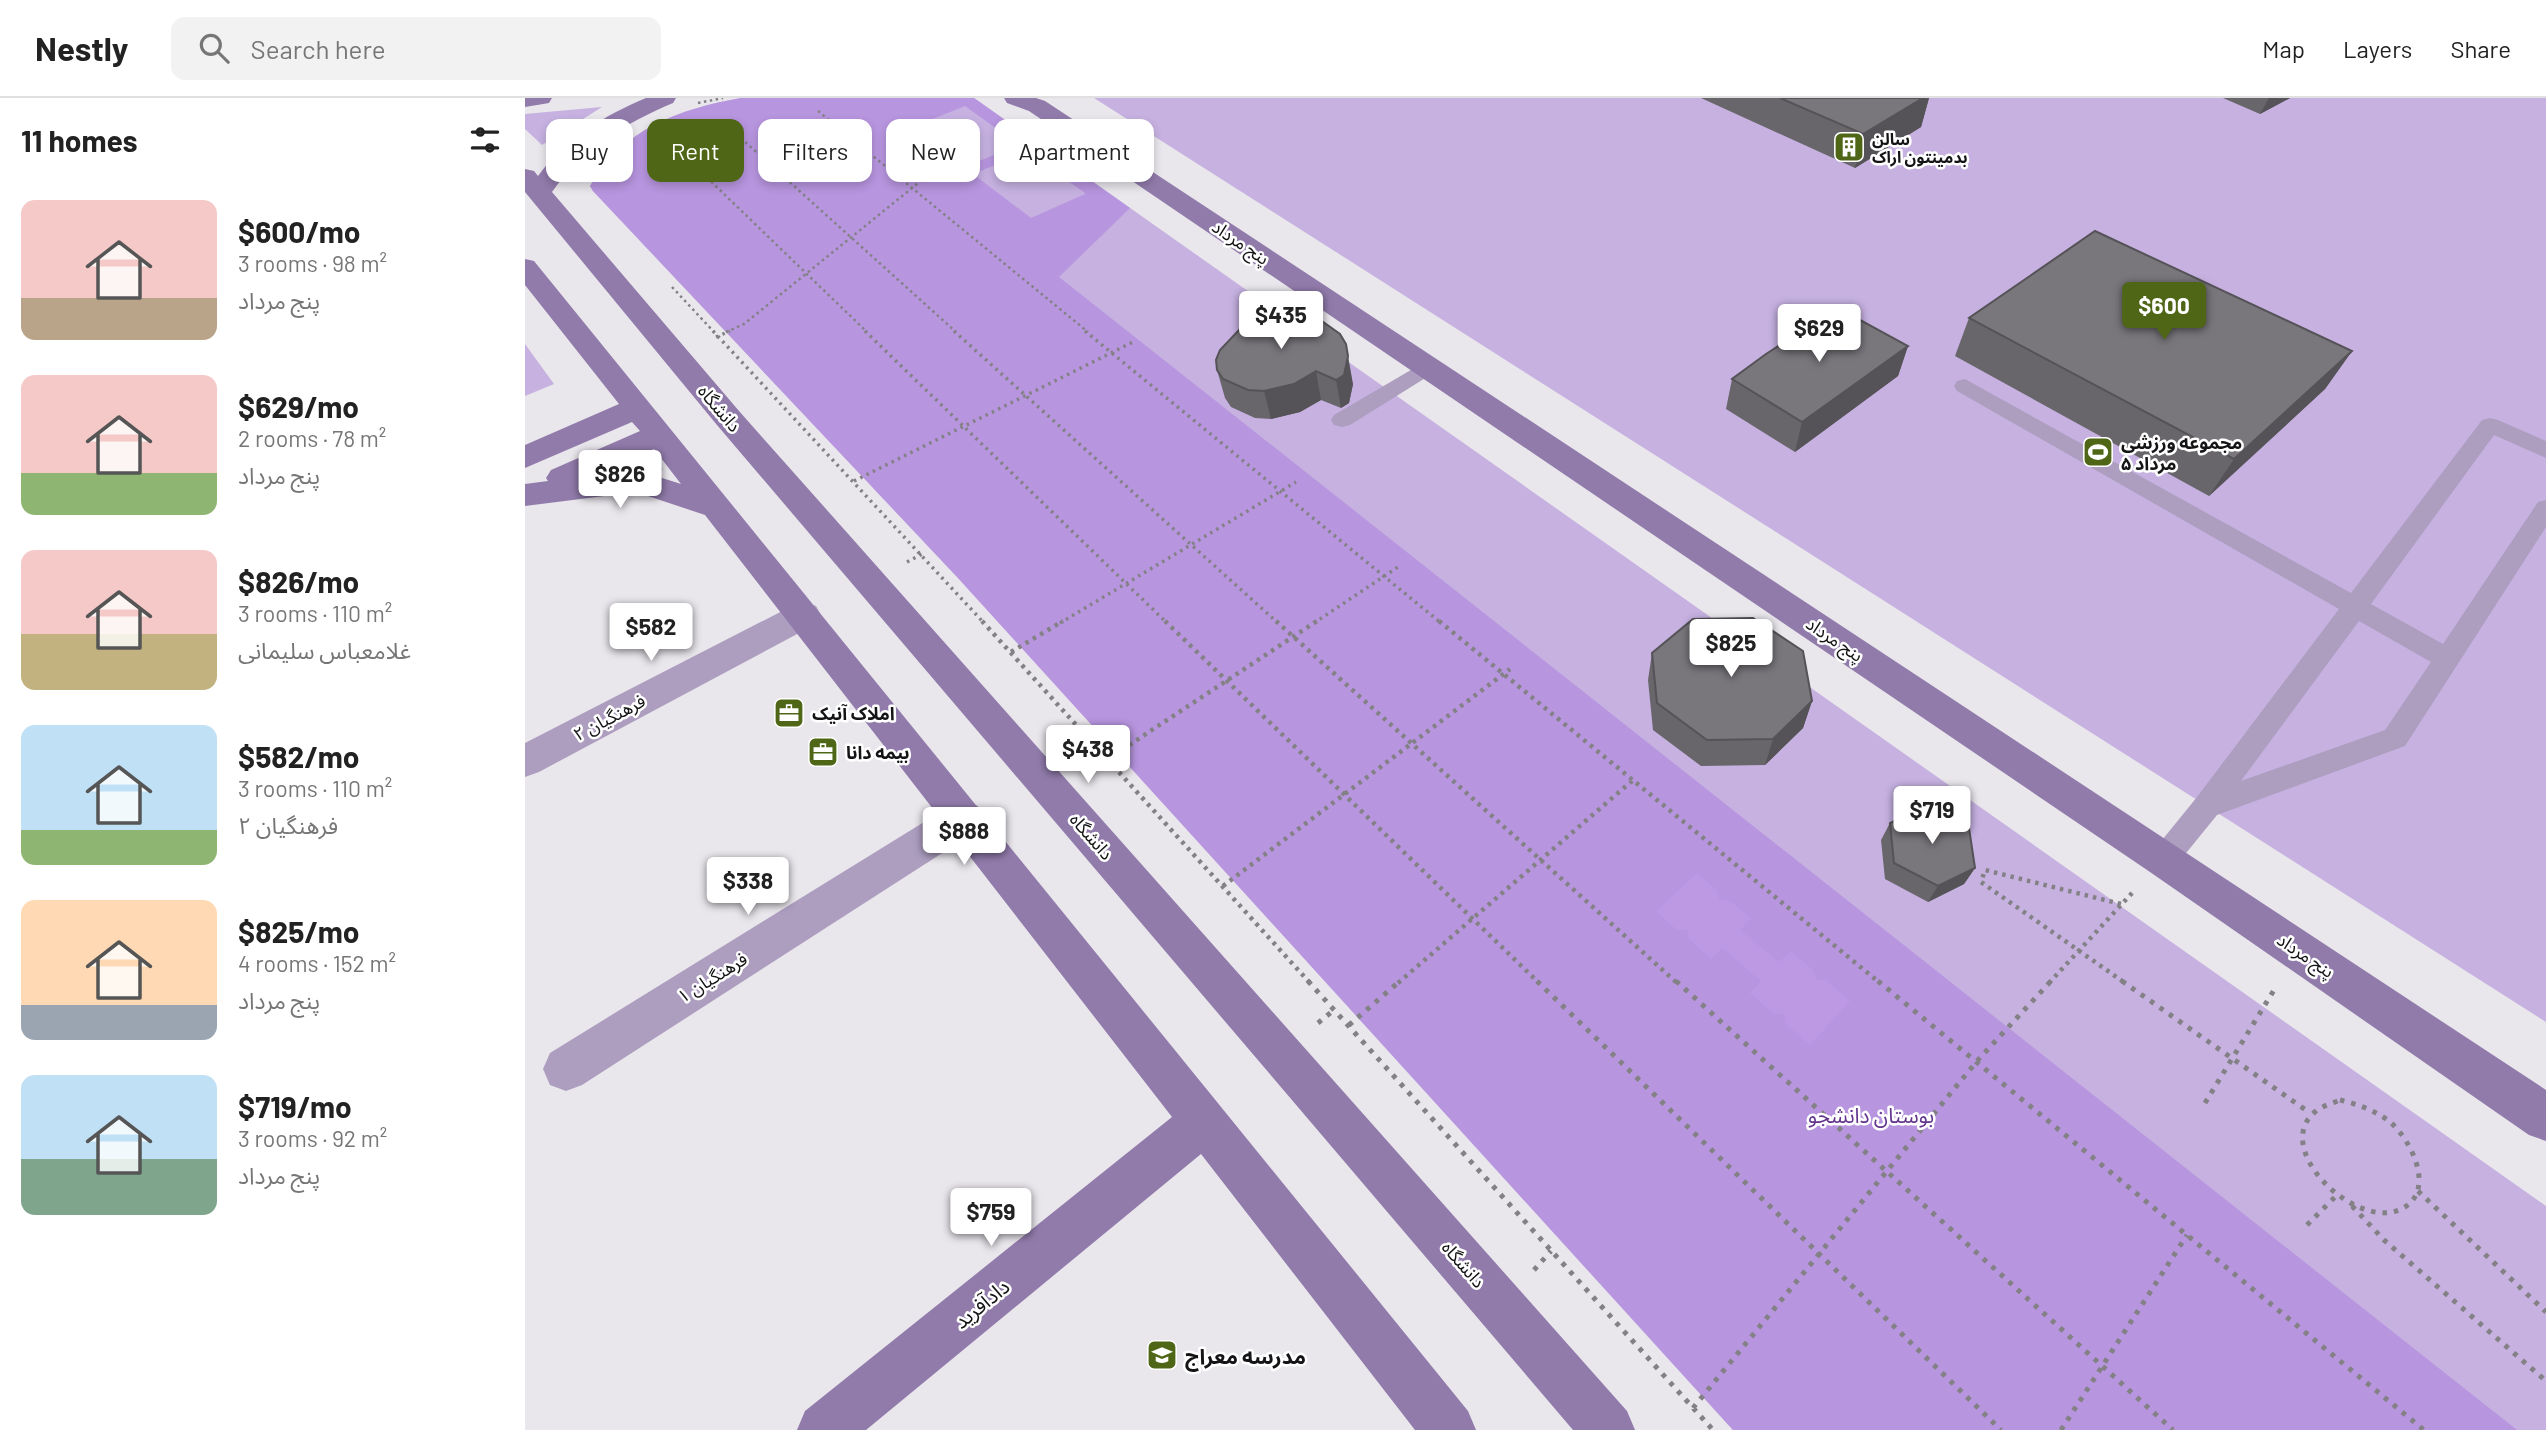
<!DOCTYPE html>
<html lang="en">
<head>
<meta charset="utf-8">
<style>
  body { margin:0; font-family:Barlow,"Noto Sans Arabic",sans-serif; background:#f2f2f2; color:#222; height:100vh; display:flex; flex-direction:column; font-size:26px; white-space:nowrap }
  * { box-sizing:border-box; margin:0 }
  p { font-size:23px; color:#767676 }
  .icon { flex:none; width:38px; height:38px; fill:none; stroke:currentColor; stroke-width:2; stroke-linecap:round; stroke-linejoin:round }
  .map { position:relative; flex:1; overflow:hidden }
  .panel { display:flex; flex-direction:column; background:#fff; width:525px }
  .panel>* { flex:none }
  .top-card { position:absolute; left:21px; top:21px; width:665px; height:63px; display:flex; gap:14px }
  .price { position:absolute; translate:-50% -60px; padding:0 16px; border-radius:7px; background:#fff; color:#222; font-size:23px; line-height:46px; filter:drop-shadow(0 2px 4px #0008) }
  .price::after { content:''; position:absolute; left:50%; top:42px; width:21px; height:16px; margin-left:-10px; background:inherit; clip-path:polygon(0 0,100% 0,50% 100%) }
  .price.active { background:#4e6616; color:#fff }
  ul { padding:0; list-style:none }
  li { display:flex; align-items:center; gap:21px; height:175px; padding:0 21px }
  li span { display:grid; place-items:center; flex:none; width:196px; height:140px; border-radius:14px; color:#555 }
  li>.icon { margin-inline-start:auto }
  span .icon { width:84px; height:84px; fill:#fffc; stroke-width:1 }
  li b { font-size:30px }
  h2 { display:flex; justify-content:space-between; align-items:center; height:84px; padding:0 21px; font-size:30px }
  .chip { padding:0 24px; border-radius:14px; background:#fff; box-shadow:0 4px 10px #0003; font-size:24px; line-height:63px }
  .chip.active { background:#4e6616; color:#fff }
  header { display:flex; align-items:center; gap:42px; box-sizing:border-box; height:98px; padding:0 35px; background:#fff; border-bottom:2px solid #e0e0e0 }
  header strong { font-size:33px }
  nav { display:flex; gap:38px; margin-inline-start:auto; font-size:24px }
  .search { width:490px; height:63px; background:#f2f2f2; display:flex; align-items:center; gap:18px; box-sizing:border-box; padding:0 24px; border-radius:14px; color:#767676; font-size:26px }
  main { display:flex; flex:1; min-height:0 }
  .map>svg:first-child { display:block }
  .green { fill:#c6b1e1 }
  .forest { fill:#b795df; fill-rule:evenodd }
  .water { fill:#bd99e4 }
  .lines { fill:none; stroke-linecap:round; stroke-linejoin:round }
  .path-far3 { stroke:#838185; stroke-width:2.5; stroke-dasharray:2.5 3.5; stroke-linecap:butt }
  .path-far2 { stroke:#838185; stroke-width:3.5; stroke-dasharray:2.5 4.5; stroke-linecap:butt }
  .path-far1 { stroke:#838185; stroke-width:4.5; stroke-dasharray:3.5 5; stroke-linecap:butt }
  .path { stroke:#838185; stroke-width:5; stroke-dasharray:4.5 7; stroke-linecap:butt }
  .lane { fill:#ad9ec0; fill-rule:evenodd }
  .street { fill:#ad9ec0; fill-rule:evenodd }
  .secondary { fill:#917bab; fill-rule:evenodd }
  .wall { fill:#68666b }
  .shaded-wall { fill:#555357 }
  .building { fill:#79777c; stroke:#555357; stroke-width:2 }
  .labels { text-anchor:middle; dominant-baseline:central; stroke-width:5; stroke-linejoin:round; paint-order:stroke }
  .far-poi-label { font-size:16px; font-weight:bold; fill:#141315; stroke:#fff; text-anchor:start }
  .street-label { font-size:18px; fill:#141315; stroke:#fff }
  .poi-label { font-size:18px; font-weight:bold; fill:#141315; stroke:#fff; text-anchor:start }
  .near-park-label { font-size:21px; fill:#63358d; stroke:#fff }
  .near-street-label { font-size:21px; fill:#141315; stroke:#fff }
  .near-poi-label { font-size:21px; font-weight:bold; fill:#141315; stroke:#fff; text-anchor:start }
</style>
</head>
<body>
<header>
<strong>Nestly</strong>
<div class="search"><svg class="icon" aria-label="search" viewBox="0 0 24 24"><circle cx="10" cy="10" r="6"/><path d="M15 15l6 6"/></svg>Search here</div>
<nav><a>Map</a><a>Layers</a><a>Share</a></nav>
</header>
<main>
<section class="panel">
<h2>11 homes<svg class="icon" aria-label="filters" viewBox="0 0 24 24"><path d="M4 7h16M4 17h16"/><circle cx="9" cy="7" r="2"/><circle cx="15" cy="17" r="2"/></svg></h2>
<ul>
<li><span style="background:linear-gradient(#f6c9c9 70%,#b9a48a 0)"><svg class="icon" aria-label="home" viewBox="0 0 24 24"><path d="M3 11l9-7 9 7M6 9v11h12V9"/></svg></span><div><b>$600/mo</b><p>3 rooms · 98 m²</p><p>پنج مرداد</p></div></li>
<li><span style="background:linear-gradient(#f6c9c9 70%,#8fb573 0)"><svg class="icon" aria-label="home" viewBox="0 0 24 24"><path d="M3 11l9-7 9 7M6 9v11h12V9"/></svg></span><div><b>$629/mo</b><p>2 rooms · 78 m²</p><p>پنج مرداد</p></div></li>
<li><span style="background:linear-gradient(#f6c9c9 60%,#c2b280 0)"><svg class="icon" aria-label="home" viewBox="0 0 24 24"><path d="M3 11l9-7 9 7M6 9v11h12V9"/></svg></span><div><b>$826/mo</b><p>3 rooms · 110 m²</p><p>غلامعباس سلیمانی</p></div></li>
<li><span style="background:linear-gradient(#bfe0f5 75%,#8fb573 0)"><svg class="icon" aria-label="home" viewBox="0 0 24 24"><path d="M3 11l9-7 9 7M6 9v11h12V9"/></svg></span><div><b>$582/mo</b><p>3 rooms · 110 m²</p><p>فرهنگیان ۲</p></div></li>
<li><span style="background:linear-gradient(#ffd9b3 75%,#9aa5b1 0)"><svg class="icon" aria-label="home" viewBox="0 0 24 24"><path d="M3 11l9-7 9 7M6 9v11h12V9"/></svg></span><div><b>$825/mo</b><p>4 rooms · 152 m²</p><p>پنج مرداد</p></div></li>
<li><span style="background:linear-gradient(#bfe0f5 60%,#7fa58c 0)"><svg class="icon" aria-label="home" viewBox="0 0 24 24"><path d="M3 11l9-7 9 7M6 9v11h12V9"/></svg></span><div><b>$719/mo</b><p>3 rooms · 92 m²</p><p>پنج مرداد</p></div></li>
</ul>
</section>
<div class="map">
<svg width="2021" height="1332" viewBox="0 0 2021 1332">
  <rect width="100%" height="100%" fill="#e9e6ec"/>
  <path class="green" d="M 216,0 L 449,0 L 2021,1108 L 2021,1332 L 1208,1332 L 433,480 L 68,93 L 65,88 C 98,31 154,11 216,0 Z
    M 569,0 L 2021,0 L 2021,924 Z
    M 77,9 L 17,47 L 0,31 L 0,16 Z
    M 0,246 L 29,286 L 0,298 Z
    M 120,351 L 138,372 L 76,371 Z"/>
  <path class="forest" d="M 216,0 L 449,0 L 605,110 L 534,179 L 1992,1332 L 1208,1332 L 433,480 L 68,93 L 65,88 C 98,31 154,11 216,0 ZM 440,8 L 493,46 L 493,47 L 440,69 L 388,29 ZM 502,54 L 560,95 L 560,96 L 506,120 L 448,76 Z"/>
  <path class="water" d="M 1172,775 L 1193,793 L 1194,801 L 1204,802 L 1226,820 L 1215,832 L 1254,864 L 1266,853 L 1289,873 L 1291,882 L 1301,882 L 1325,903 L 1285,947 L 1261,926 L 1259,916 L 1249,916 L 1225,895 L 1236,883 L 1197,850 L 1186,861 L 1164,841 L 1162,832 L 1152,832 L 1131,813 Z"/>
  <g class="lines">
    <path class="path-far3" d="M 173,5 L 198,0
      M 293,13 L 563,234
      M 198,24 L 431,234
      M 143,42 L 342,234
      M 147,189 L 189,234
      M 201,234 L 219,226 L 413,69"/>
    <path class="path-far2" d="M 188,233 L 459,525
      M 340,233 L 642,525
      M 429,233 L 753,525
      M 560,233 L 916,525
      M 191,239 L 205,233
      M 329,383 L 608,244
      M 382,464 L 397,456
      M 535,525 L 771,384
      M 789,525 L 873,469"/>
    <path class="path-far1" d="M 457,523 L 785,885
      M 640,523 L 1014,885
      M 751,523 L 1152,885
      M 914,523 L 1355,885
      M 486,554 L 538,523
      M 549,652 L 565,641
      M 583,661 L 792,523
      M 698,788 L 985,571
      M 1596,806 L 1460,772 L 1456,784 L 1600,885
      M 873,885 L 1108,682
      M 1524,885 L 1608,794"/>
    <path class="path" d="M 783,883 L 1188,1332
      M 1012,883 L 1476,1332
      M 1151,883 L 1648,1332
      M 1353,883 L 1899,1332
      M 1597,883 L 1785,1015
      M 793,925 L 809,912
      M 824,927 L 875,883
      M 1815,1002 C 1832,1006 1849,1012 1864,1023 C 1887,1042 1913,1096 1874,1112 C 1828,1131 1745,1049 1791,1013 C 1797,1008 1808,1005 1815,1002 Z
      M 1680,1005 L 1749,892
      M 1893,1093 L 2021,1214
      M 1827,1108 L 1859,1142 L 2021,1283
      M 1782,1127 L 1812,1097
      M 1009,1172 L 1026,1153
      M 1168,1310 L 1452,963 L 1526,883
      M 1536,1332 L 1662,1137"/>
    <path class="lane" d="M 903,262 L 910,264 L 914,269 L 910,274 L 825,327 L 817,329 L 809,327 L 806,322 L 809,317 Z
      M 1440,281 L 1826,495 L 1957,322 L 1965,320 L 1973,322 L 2021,343 L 2021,360 L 1969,337 L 1846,506 L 1918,546 L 2013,404 L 2021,402 L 2021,429 L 1880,648 L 1692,717 L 1649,770 L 1639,774 L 1629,770 L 1624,761 L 1629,752 L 1672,699 L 1814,511 L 1432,293 L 1429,288 L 1432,283 ZM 1834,523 L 1906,564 L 1860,632 L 1716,683 Z"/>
    <path class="street" d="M 279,504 L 291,508 L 296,517 L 291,526 L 14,674 L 0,679 L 0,645 L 267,508 Z
      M 439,703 L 453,708 L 459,720 L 453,732 L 57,987 L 41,993 L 25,987 L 18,971 L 25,955 L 425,708 Z"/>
    <path class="secondary" d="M 0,0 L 27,0 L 24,5 L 0,9 Z
      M 121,0 L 151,0 L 148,5 C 101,25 57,51 27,94 L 214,313 L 1102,1313 L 1110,1332 L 1048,1332 L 192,327 L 0,94 L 0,71 L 9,73 L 13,78 C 39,42 80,17 121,0 Z
      M 479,0 L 511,0 L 520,3 L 2021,992 L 2021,1043 L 2004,1037 L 1625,774 L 504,13 L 482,5 Z
      M 0,161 L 9,163 L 943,1313 L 951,1332 L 890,1332 L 676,1056 L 341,1332 L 272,1332 L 280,1313 L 647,1019 L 180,417 L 111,394 L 0,408 L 0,386 L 23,383 L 21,380 L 26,372 L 115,333 L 107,324 L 0,370 L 0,347 L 94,306 L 0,187 ZM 129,351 L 156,386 L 112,372 L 72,377 Z"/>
  </g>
  <path class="wall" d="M 1176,0 L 1404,0 L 1396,29 L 1330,70 Z
    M 1698,0 L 1765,0 L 1735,16 Z
    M 733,212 L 828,286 L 824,305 L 816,310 L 796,302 L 775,314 L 746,321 L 730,320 L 706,309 L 700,300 L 692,272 Z
    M 1444,220 L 1827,253 L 1800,291 L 1684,398 L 1430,258 Z
    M 1383,248 L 1373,278 L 1270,354 L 1201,311 L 1207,281 Z
    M 1127,555 L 1287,603 L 1278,630 L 1240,667 L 1176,668 L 1128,632 L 1123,582 Z
    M 1365,725 L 1450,770 L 1439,786 L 1403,804 L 1360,781 L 1356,742 Z"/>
  <path class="shaded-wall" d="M 1398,0 L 1404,0 L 1396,29 L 1330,70 L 1338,36 Z
    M 1744,0 L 1765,0 L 1735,16 Z
    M 1383,248 L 1373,278 L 1270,354 L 1277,324 Z
    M 1827,253 L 1800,291 L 1684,398 L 1709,361 Z
    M 823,258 L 828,286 L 824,305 L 816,310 L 811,282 Z
    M 791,273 L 796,302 L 775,314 L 746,321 L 739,293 Z
    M 1287,603 L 1278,630 L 1240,667 L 1248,641 Z
    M 1450,770 L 1439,786 L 1403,804 L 1413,788 Z"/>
  <path class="building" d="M 1255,0 L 1398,0 L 1338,36 Z
    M 1570,133 L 1827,253 L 1709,361 L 1444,220 Z
    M 1313,210 L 1383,248 L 1277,324 L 1207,281 L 1241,256 Z
    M 733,212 L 757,212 L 791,219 L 815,236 L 821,246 L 823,258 L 819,277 L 811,282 L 791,273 L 769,286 L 739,293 L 723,292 L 698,281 L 692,272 L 691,262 L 695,252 Z
    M 1228,520 L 1278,553 L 1287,603 L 1248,641 L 1182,642 L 1132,605 L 1127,555 L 1168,521 Z
    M 1401,708 L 1444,730 L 1450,770 L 1413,788 L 1369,765 L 1365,725 Z"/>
  <defs>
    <g id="building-square" transform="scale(1.575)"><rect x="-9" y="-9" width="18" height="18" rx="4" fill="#4e6616" stroke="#fff"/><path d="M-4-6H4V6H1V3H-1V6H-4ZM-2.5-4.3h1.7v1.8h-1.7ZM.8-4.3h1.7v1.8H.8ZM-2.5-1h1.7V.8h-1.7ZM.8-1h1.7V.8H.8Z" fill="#fff"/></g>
    <g id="stadium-square" transform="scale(1.575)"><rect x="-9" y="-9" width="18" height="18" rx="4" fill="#4e6616" stroke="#fff"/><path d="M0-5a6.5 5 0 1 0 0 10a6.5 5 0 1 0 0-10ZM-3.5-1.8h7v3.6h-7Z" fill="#fff"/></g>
    <g id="office-square" transform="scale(1.575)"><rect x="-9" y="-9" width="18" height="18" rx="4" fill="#4e6616" stroke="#fff"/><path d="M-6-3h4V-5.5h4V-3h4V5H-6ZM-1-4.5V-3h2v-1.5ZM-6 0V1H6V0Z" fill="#fff"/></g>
    <g id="school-square" transform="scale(1.575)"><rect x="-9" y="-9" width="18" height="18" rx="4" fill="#4e6616" stroke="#fff"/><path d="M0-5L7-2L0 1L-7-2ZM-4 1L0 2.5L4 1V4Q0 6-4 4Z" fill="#fff"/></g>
  </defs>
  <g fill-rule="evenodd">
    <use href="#building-square" x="1324" y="49"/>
    <use href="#stadium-square" x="1573" y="354"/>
    <use href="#office-square" x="264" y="615"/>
    <use href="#office-square" x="298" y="654"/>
    <use href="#school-square" x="637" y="1257"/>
  </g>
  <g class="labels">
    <g class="far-poi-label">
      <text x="1347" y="40">سالن<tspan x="1347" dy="18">بدمینتون اراک</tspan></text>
    </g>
    <g class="street-label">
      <text transform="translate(716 144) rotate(34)">پنج مرداد</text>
      <text transform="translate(195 310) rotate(50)">دانشگاه</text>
      <text transform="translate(1310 541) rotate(34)">پنج مرداد</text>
      <text transform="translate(84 619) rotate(-28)">فرهنگیان ۲</text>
      <text transform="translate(567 738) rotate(49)">دانشگاه</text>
      <text transform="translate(1781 857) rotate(34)">پنج مرداد</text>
      <text transform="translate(187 879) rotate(-32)">فرهنگیان ۱</text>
      <text transform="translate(939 1166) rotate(49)">دانشگاه</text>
    </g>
    <g class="poi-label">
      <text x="1596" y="344">مجموعه ورزشی<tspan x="1596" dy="21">۵ مرداد</tspan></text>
      <text x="287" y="615">املاک آنیک</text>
      <text x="321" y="654">بیمه دانا</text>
    </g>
    <g class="near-park-label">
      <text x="1346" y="1016">بوستان دانشجو</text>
    </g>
    <g class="near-street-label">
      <text transform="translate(456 1205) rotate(-39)">دادآفرید</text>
    </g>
    <g class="near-poi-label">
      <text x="660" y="1257">مدرسه معراج</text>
    </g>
  </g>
</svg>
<b class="price active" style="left:1639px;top:244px">$600</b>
<b class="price" style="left:756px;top:253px">$435</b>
<b class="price" style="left:1294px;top:266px">$629</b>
<b class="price" style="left:95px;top:412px">$826</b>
<b class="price" style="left:126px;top:565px">$582</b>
<b class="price" style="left:1206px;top:581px">$825</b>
<b class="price" style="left:563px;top:687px">$438</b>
<b class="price" style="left:1407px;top:748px">$719</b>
<b class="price" style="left:439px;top:769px">$888</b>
<b class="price" style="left:223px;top:819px">$338</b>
<b class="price" style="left:466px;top:1150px">$759</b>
<div class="top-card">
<a class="chip">Buy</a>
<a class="chip active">Rent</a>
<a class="chip">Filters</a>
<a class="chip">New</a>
<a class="chip">Apartment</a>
</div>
</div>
</main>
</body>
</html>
